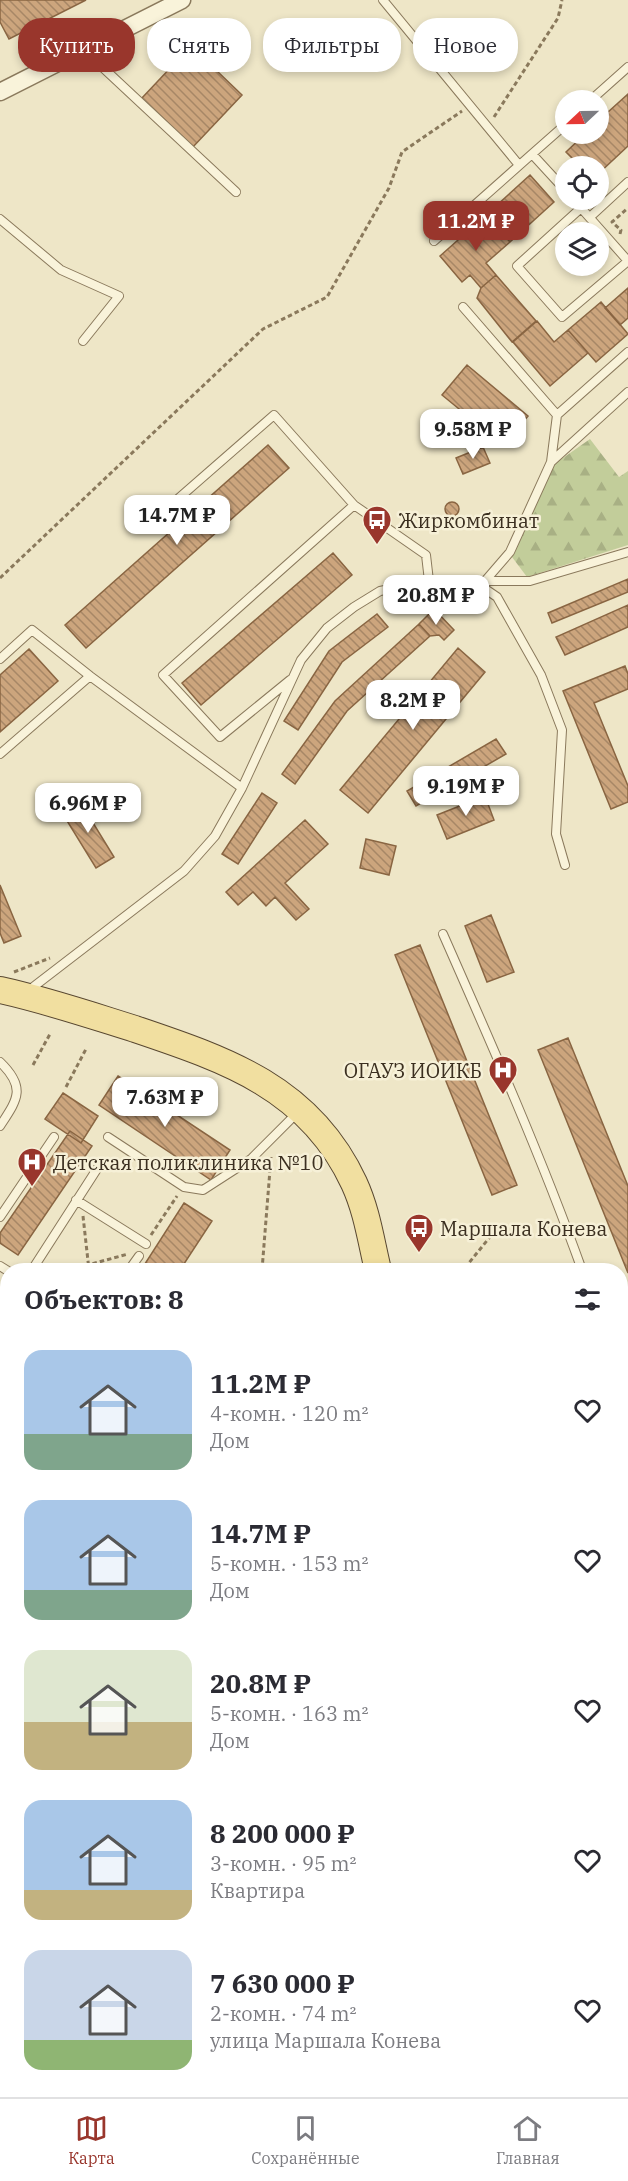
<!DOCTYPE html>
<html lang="ru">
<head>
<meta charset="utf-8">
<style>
  body { margin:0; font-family:"IBM Plex Serif",serif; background:#f2f2f3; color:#2b2b33; height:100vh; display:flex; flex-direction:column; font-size:22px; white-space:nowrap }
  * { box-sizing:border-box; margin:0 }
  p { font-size:20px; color:#7c7c81 }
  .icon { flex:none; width:33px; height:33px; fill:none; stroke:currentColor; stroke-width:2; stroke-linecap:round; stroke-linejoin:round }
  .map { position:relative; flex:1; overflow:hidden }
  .details { position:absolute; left:0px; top:1263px; width:628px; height:834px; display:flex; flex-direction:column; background:#fff; border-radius:24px 24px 0 0; box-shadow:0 3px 9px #0003 }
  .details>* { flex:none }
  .hud { position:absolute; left:18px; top:18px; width:592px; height:54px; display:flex; gap:12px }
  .needle { width:39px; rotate:248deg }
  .controls { position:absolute; left:555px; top:90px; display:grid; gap:12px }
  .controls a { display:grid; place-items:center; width:54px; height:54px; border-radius:50%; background:#fff; box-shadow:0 3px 9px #0003; font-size:30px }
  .price { position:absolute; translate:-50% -51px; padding:0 14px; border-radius:12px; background:#fff; color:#222; font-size:20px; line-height:39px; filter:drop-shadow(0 2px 3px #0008) }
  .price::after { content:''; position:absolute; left:50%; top:36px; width:18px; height:14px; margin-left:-9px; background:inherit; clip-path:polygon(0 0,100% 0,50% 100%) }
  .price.active { background:#99362c; color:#fff }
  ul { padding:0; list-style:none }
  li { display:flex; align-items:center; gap:18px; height:150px; padding:0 24px }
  li span { display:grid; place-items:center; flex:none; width:168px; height:120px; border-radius:18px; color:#555 }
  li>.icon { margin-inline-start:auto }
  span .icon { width:72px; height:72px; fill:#fffc; stroke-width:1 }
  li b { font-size:26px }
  h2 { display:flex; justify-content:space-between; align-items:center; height:72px; padding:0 24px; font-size:26px }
  .tag { padding:0 21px; border-radius:24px; background:#fff; box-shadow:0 3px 9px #0003; font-size:21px; line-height:54px }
  .tag.active { background:#99362c; color:#fff }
  .tab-bar { display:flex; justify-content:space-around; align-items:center; height:84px; border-top:2px solid #e1e1e2; background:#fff; font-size:16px; color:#7c7c81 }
  .tab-bar a { display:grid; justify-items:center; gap:3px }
  .tab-bar .active { color:#99362c }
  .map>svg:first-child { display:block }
  .grass { fill:url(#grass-dots) }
  .forest { fill:url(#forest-firs) }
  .building { fill:url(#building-back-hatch); stroke:#896542; stroke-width:1.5 }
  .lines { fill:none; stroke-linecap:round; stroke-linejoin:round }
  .lane-casing { stroke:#8a795c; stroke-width:10 }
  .street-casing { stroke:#8a795c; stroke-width:19 }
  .primary-casing { stroke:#584730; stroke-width:28 }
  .path { stroke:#8a795c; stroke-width:3; stroke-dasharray:4.5 3; stroke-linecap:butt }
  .lane { stroke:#f9f3da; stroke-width:8 }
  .street { stroke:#f9f3da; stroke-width:16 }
  .primary { stroke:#f1dfa0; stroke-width:26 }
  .labels { text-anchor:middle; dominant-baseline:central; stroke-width:5; stroke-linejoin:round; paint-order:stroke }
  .poi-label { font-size:20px; fill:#3b2f20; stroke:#f6f0d7; text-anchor:start }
</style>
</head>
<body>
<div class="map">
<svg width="628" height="2097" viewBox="0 0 628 2097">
  <defs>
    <pattern id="grass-dots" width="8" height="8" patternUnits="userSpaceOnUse" patternTransform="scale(1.5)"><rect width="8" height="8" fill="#c2cd9a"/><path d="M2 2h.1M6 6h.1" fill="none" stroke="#a8b084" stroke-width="1.8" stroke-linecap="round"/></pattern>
    <pattern id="forest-firs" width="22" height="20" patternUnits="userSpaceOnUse" patternTransform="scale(1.5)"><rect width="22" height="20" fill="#c2cd9a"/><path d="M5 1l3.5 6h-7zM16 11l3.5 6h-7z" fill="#a8b084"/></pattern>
    <pattern id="building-back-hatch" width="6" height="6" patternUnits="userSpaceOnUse" patternTransform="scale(1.5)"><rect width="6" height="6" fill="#cca57d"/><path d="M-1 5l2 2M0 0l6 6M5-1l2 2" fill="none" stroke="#a78766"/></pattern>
  </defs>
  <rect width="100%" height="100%" fill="#eee6c7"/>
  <path class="grass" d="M 87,2090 L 306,2090 L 303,2097 L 84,2097 Z"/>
  <path class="forest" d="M 590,439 L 619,477 L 628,471 L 628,545 L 527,577 L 512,557 L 553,465 Z"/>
  <path class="building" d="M 0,0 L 86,0 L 9,39 L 0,22 Z
    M 191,46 L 242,95 L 192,148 L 141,99 Z
    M 628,94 L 628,146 L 598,174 L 598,166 L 580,166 L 566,152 L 585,134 L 598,134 L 598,121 Z
    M 530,175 L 554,202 L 510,242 L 486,215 Z
    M 486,215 L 510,242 L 486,263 L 496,275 L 481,288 L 470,275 L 462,282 L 440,256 Z
    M 496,275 L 536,321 L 512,342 L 477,298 L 481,288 Z
    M 628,288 L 628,318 L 620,325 L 605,308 Z
    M 601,302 L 628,334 L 596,362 L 568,330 Z
    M 537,321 L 554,342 L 568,330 L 588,353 L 550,386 L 513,342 Z
    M 467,365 L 528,416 L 503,445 L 442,395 Z
    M 268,445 L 289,468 L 86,648 L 65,625 Z
    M 483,447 L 490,463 L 463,474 L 456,458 Z
    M445 509a7 7 0 1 1 14 0a7 7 0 1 1-14 0Z
    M 333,553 L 352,575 L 201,705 L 182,683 Z
    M 628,579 L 628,592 L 552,623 L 548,613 Z
    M 628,605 L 628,627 L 565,655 L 556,637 Z
    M 434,609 L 454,630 L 444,640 L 439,635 L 430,636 L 419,624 Z
    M 377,614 L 388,627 L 342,662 L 298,730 L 284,721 L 329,651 Z
    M 419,624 L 430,636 L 347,711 L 295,784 L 282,774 L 335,701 Z
    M 458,648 L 485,672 L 368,813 L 340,790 Z
    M 29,649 L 58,681 L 0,732 L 0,675 Z
    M 625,666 L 628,674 L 628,689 L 594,703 L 628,786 L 628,802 L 611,809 L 563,691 Z
    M 496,739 L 506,754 L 416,806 L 407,791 Z
    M 262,793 L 277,803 L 238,864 L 222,854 Z
    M 485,796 L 494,820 L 447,839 L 437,815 Z
    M 79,800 L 114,857 L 96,868 L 61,811 Z
    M 305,820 L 328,844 L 285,883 L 309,909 L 296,920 L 275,897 L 266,906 L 253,892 L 238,905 L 226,892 Z
    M 366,839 L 396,846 L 389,875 L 360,868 Z
    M 0,885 L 21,936 L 4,943 L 0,933 Z
    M 491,915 L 514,972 L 487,982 L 465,926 Z
    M 420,945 L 517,1185 L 492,1195 L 395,955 Z
    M 568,1038 L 628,1186 L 628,1273 L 538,1050 Z
    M 118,1076 L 230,1150 L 211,1180 L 99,1105 Z
    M 63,1093 L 98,1116 L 81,1143 L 45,1119 Z
    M 70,1131 L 92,1146 L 18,1255 L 0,1243 L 0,1233 Z
    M 184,1203 L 212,1221 L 180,1270 L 141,1270 Z
    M 621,1499 L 628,1502 L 628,1526 L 621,1524 Z
    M 621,1542 L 628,1545 L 628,1582 L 621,1580 Z
    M 621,1595 L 628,1598 L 628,1631 L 621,1628 Z
    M 8,1604 L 8,1656 L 0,1651 L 0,1616 Z
    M 626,1635 L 628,1636 L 628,1665 L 621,1681 L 621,1644 Z
    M 8,1904 L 8,1967 L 0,1979 L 0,1915 Z
    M 0,2022 L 8,2027 L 8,2070 L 0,2065 Z"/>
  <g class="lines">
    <g class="lane-casing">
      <path id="lane" d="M 383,0 L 519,165
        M 84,50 L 236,192
        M 591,100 L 628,67
        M 532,154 L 566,124
        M 574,200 L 628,261
        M 581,208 L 517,266 L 562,317 L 628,261
        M 590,217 L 628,182
        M 0,219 L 61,270 L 119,296 L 83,341
        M 434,241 L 532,154 L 566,191
        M 463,307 L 557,415 L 551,462
        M 557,415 L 628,352
        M 148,525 L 274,415 L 354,505
        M 482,581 L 530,581 L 628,552
        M 485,581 L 510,552 L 551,462 L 628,392
        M 0,659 L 32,630 L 90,676 L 242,788
        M 290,680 L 220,737 L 163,675 L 354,505 L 426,555 L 429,581
        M 0,754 L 90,676
        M 443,934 C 492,1045 541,1156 582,1270
        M 28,991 L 184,871 L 215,836 L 242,788 L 301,660 L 327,628 L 354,607 L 380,591 L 429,581 L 472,580 L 497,597 L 541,675 L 562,730 L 556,834 L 565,865
        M 0,1062 C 27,1088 17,1100 0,1126
        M 108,1137 L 184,1187 L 203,1190 L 251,1159 L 299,1111
        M 76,1200 L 146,1244
        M 0,1217 L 54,1137
        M 0,1266 L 8,1271
        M 32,1270 L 97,1169
        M 129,1270 L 139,1256
        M 0,1313 L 5,1305
        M 0,1529 L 8,1533
        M 0,1557 L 8,1544
        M 0,1667 L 8,1671
        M 0,1860 L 8,1865
        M 0,1888 L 8,1876
        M 407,2090 L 409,2097
        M 190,2097 L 193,2090"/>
    </g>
    <g class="street-casing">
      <path id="street" d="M 0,92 L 182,0
        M 68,2097 L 71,2090"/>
    </g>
    <g class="primary-casing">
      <path id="primary" d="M 0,990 C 46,1000 90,1015 135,1029 C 227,1060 310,1088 354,1183 C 367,1211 371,1241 378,1270
        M 378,2097 L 381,2090"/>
    </g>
    <path class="path" d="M 494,117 L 558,18 L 562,0
      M 620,234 L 621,230 L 612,222 L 628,208
      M 0,578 L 263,329 L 327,297 L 389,188 L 402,152 L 462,111
      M 14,972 L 50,958
      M 33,1065 L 50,1034
      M 66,1087 L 86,1049
      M 83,1216 L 89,1270
      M 151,1235 L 177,1196
      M 79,1270 L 88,1265 L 128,1254
      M 262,1270 L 271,1157
      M 457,1270 L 468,1264 L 494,1232
      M 0,1369 L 8,1360
      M 0,1382 L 8,1388
      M 621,1393 L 628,1390
      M 0,1434 L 8,1432
      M 0,1768 L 8,1755
      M 0,2006 L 8,2016"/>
    <use href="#lane" class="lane"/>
    <use href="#street" class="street"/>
    <use href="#primary" class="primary"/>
  </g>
  <defs>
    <g id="bus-pin" transform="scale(1.5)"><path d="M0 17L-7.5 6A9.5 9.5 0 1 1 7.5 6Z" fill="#99362c" stroke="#f6f0d7"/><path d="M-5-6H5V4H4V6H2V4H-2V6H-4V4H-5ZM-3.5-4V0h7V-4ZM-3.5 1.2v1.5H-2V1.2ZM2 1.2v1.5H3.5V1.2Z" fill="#fff"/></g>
    <g id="hospital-pin" transform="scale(1.5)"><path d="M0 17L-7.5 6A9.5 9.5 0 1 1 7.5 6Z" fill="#99362c" stroke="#f6f0d7"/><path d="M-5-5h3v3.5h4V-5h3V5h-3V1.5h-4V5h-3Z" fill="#fff"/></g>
  </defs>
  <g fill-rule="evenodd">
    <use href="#bus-pin" x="377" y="520"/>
    <use href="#hospital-pin" x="503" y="1070"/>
    <use href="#hospital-pin" x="32" y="1162"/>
    <use href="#bus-pin" x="419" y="1228"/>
  </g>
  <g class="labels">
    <g class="poi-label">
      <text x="398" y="520">Жиркомбинат</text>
      <text x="482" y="1070" text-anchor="end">ОГАУЗ ИОИКБ</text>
      <text x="53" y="1162">Детская поликлиника №10</text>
      <text x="440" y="1228">Маршала Конева</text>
    </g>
  </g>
</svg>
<div class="controls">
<a><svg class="needle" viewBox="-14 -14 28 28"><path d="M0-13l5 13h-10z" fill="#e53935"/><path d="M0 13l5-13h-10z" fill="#7c7c81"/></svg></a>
<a><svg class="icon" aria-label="locate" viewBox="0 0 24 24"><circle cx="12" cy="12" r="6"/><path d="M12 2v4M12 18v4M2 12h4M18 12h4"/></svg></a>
<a><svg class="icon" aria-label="layers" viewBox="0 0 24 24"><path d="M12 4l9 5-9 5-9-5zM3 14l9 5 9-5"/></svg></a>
</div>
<b class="price active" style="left:476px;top:252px">11.2M ₽</b>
<b class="price" style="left:473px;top:460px">9.58M ₽</b>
<b class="price" style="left:177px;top:546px">14.7M ₽</b>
<b class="price" style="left:436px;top:626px">20.8M ₽</b>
<b class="price" style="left:413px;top:731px">8.2M ₽</b>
<b class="price" style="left:466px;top:817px">9.19M ₽</b>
<b class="price" style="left:88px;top:834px">6.96M ₽</b>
<b class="price" style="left:165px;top:1128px">7.63M ₽</b>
<div class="hud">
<a class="tag active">Купить</a>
<a class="tag">Снять</a>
<a class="tag">Фильтры</a>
<a class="tag">Новое</a>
</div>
<section class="details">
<h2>Объектов: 8<svg class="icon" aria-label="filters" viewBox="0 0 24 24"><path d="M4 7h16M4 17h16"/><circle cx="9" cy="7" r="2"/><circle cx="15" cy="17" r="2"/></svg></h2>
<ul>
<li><span style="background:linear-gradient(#a9c7e8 70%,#7fa58c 0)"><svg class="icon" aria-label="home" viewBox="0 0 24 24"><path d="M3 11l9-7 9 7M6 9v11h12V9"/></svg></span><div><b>11.2M ₽</b><p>4-комн. · 120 m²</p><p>Дом</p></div><svg class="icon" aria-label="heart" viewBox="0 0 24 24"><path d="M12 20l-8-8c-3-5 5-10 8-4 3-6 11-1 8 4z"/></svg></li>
<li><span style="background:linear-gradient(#a9c7e8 75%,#7fa58c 0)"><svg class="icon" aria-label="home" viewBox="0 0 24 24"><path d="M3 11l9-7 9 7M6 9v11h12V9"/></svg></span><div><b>14.7M ₽</b><p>5-комн. · 153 m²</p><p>Дом</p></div><svg class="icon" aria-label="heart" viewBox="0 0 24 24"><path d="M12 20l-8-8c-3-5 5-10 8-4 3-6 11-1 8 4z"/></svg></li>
<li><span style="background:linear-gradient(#dfe7d0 60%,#c2b280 0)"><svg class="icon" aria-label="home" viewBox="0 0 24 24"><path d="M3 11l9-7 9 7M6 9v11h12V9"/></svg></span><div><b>20.8M ₽</b><p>5-комн. · 163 m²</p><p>Дом</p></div><svg class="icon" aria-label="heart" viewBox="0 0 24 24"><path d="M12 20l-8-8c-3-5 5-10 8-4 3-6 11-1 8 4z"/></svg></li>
<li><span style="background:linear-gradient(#a9c7e8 75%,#c2b280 0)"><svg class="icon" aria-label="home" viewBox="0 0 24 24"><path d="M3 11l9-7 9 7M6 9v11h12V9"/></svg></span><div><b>8 200 000 ₽</b><p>3-комн. · 95 m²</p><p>Квартира</p></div><svg class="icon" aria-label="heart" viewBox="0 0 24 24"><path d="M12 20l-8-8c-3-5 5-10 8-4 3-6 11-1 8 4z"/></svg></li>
<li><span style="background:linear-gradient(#c9d6e8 75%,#8fb573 0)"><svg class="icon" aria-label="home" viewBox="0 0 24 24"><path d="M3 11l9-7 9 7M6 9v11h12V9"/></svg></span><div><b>7 630 000 ₽</b><p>2-комн. · 74 m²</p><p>улица Маршала Конева</p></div><svg class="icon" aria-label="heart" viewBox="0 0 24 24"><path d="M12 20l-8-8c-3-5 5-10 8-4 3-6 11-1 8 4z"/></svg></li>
</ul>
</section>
</div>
<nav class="tab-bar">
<a class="active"><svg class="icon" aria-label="map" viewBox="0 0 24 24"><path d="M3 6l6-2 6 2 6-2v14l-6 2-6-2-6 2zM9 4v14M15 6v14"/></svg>Карта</a>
<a><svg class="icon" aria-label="saved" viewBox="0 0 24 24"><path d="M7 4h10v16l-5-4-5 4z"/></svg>Сохранённые</a>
<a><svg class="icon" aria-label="home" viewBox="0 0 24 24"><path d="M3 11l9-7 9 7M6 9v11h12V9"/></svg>Главная</a>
</nav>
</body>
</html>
